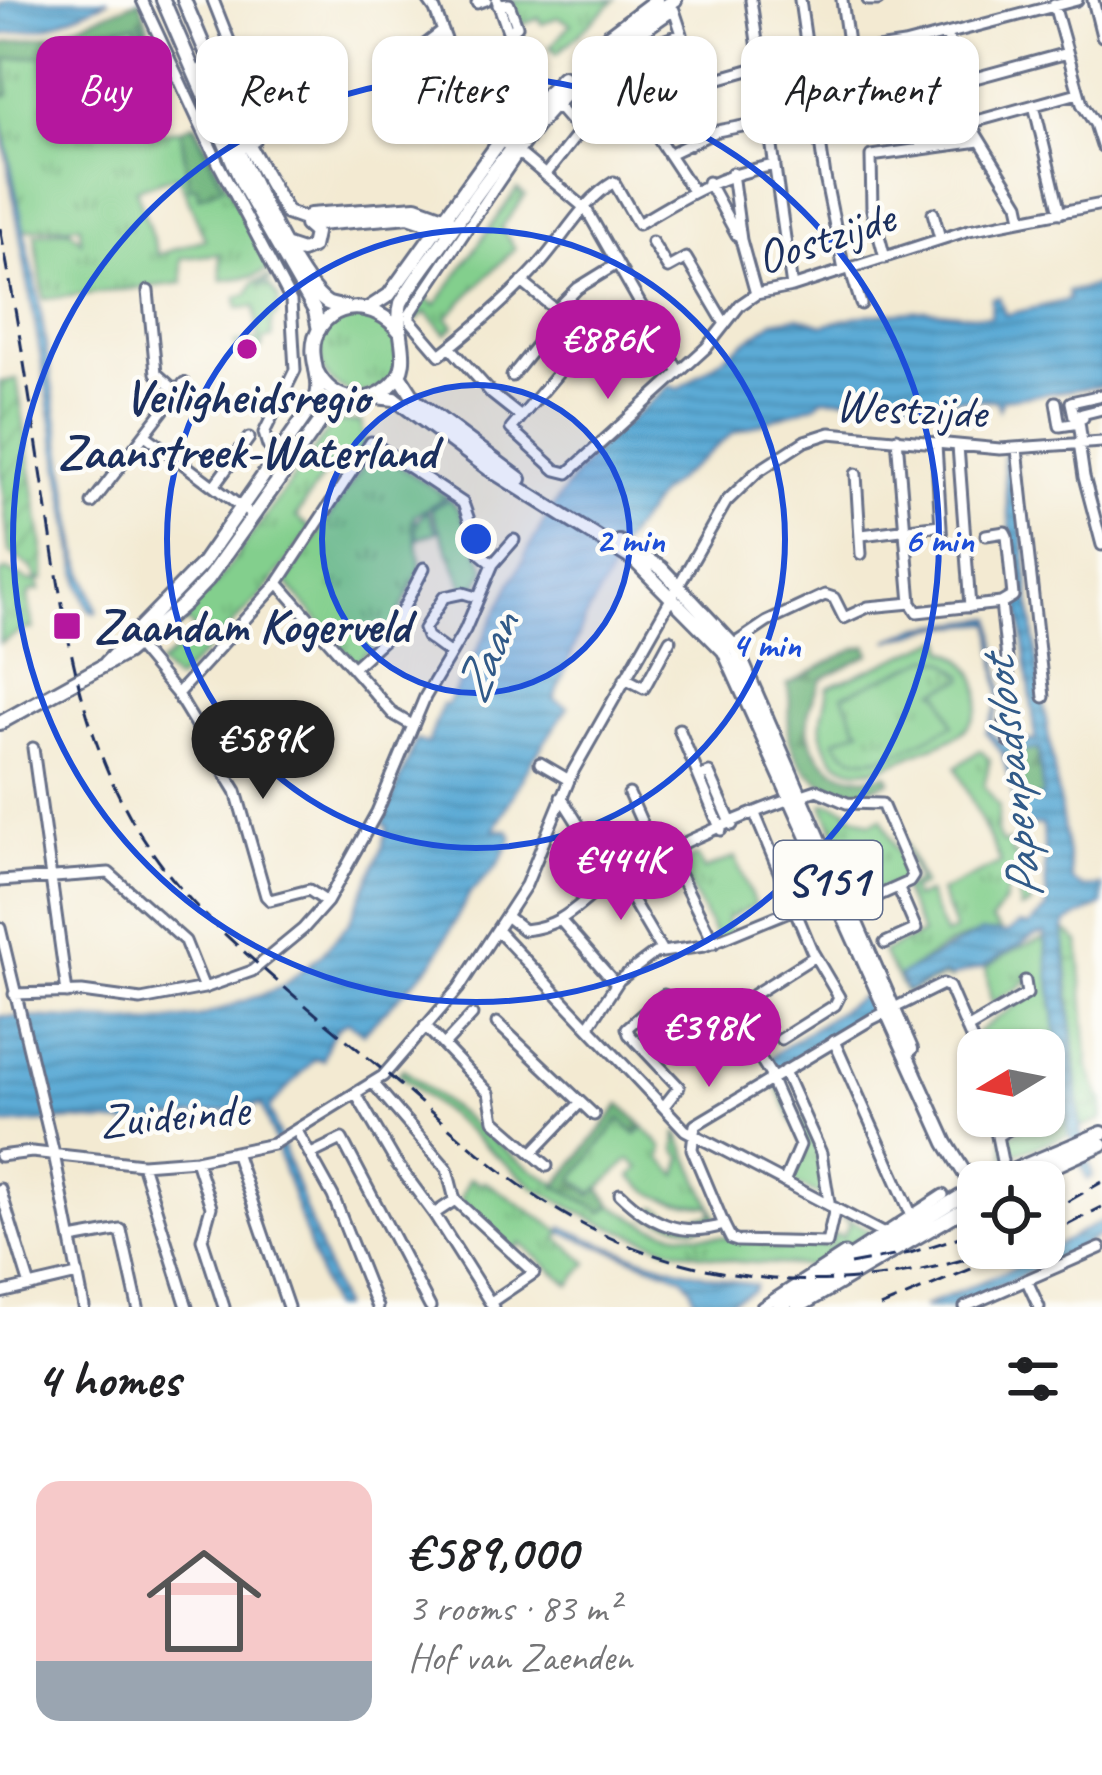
<!DOCTYPE html>
<html lang="en">
<head>
<meta charset="utf-8">
<style>
  body { margin:0; font-family:Caveat,sans-serif; background:#f2f2f2; color:#202124; height:100vh; display:flex; flex-direction:column; font-size:45px; white-space:nowrap }
  * { box-sizing:border-box; margin:0 }
  p { font-size:39px; color:#757577 }
  .icon { flex:none; width:66px; height:66px; fill:none; stroke:currentColor; stroke-width:2; stroke-linecap:round; stroke-linejoin:round }
  .map { position:relative; height:1307px; overflow:hidden }
  .sheet { display:flex; flex-direction:column; background:#fff; flex:1 }
  .sheet>* { flex:none }
  .hud { position:absolute; left:36px; top:36px; width:1032px; height:108px; display:flex; gap:24px }
  .needle { width:78px; rotate:260deg }
  .buttons { position:absolute; left:957px; top:1029px; display:grid; gap:24px }
  .buttons a { display:grid; place-items:center; width:108px; height:108px; border-radius:24px; background:#fff; box-shadow:0 3px 9px #0004; font-size:60px }
  .price { position:absolute; translate:-50% -102px; padding:0 27px; border-radius:42px; background:#b5179e; color:#fff; font-size:39px; line-height:78px; filter:drop-shadow(0 3px 6px #0008) }
  .price::after { content:''; position:absolute; left:50%; top:72px; width:36px; height:27px; margin-left:-18px; background:inherit; clip-path:polygon(0 0,100% 0,50% 100%) }
  .price.selected { background:#222; color:#fff }
  ul { padding:0; list-style:none }
  li { display:flex; align-items:center; gap:36px; height:300px; padding:0 36px }
  li+li { border-top:3px solid #e0e0e0 }
  li span { display:grid; place-items:center; flex:none; width:336px; height:240px; border-radius:24px; color:#555 }
  li>.icon { margin-inline-start:auto }
  span .icon { width:144px; height:144px; fill:#fffc; stroke-width:1 }
  li b { font-size:51px }
  h2 { display:flex; justify-content:space-between; align-items:center; height:144px; padding:0 36px; font-size:51px }
  .tag { padding:0 42px; border-radius:24px; background:#fff; box-shadow:0 3px 9px #0004; font-size:42px; line-height:108px }
  .tag.selected { background:#b5179e; color:#fff }
  .map>svg:first-child { display:block }
  .grass { fill:url(#grass-tufts); stroke:#4f7f76; stroke-width:3; fill-rule:evenodd }
  .forest { fill:url(#forest-firs); stroke:#42706b; stroke-width:3 }
  .wetland { fill:url(#wetland-marsh); stroke:#4f7f76; stroke-width:3 }
  .garden { fill:url(#garden-furrows); stroke:#4f7f76; stroke-width:3 }
  .pitch { fill:#83cf8d; stroke:#4f7f76; stroke-width:3; fill-rule:evenodd }
  .water { fill:url(#water-rules); stroke:#3b6c9a; stroke-width:3; fill-rule:evenodd }
  .lines { fill:none; stroke-linecap:round; stroke-linejoin:round }
  .minor-casing { stroke:#677087; stroke-width:15 }
  .major-casing { stroke:#677087; stroke-width:18 }
  .minor { stroke:#fff; stroke-width:9 }
  .major { stroke:#fff; stroke-width:12 }
  .rail { stroke:#1b2f5e; stroke-width:3; stroke-dasharray:18 9; stroke-linecap:butt }
  .ring { fill:none; stroke:#1d4ed8; stroke-width:6 }
  .poi-dot { fill:#b5179e; stroke:#fdfcf7; stroke-width:4.5 }
  .labels { text-anchor:middle; dominant-baseline:central; stroke-width:9; stroke-linejoin:round; paint-order:stroke }
  .shield { fill:#fdfcf7; stroke:#5f6c8c; stroke-width:3 }
  .shield-label { font-size:45px; font-weight:bold; fill:#1b2f5e }
  .street-label { font-size:48px; fill:#1b2f5e; stroke:#fdfcf7 }
  .poi-label { font-size:48px; font-weight:bold; fill:#1b2f5e; stroke:#fdfcf7 }
  .water-label { font-size:51px; font-style:italic; fill:#315a88; stroke:#fdfcf7 }
  .centre { fill:#1d4ed8; stroke:#fdfcf7; stroke-width:6 }
  .ring-label { font-size:36px; text-anchor:middle; font-weight:bold; fill:#1d4ed8; stroke:#fdfcf7; stroke-width:9; stroke-linejoin:round; paint-order:stroke }
</style>
</head>
<body>
<div class="map">
<svg width="1102" height="1307" viewBox="0 0 1102 1307">
  <defs>
    <pattern id="grass-tufts" width="24" height="20" patternUnits="userSpaceOnUse" patternTransform="scale(3)"><rect width="24" height="20" fill="#83cf8d"/><path d="M3 7l-1-3M5 7V3M7 7l1-3M15 17l-1-3M17 17v-4M19 17l1-3" fill="none" stroke="#6aa876"/></pattern>
    <pattern id="forest-firs" width="22" height="20" patternUnits="userSpaceOnUse" patternTransform="scale(3)"><rect width="22" height="20" fill="#6ab278"/><path d="M5 1l3.5 6h-7zM16 11l3.5 6h-7z" fill="#569166"/></pattern>
    <pattern id="wetland-marsh" width="20" height="14" patternUnits="userSpaceOnUse" patternTransform="scale(3)"><rect width="20" height="14" fill="#83cf8d"/><path d="M1 5h8M5 5V1M11 12h8M15 12V8" fill="none" stroke="#6aa876"/></pattern>
    <pattern id="garden-furrows" width="10" height="10" patternUnits="userSpaceOnUse" patternTransform="scale(3)"><rect width="10" height="10" fill="#83cf8d"/><path d="M-1 1l2-2M0 10L10 0M9 11l2-2" fill="none" stroke="#6aa876"/></pattern>
    <pattern id="water-rules" width="6" height="5" patternUnits="userSpaceOnUse" patternTransform="scale(3)"><rect width="6" height="5" fill="#5baad5"/><path d="M0 2.5h6" fill="none" stroke="#4a8bb0"/></pattern>
  </defs>
  <rect width="100%" height="100%" fill="#fdfcf7"/>
  <filter id="ink" filterUnits="userSpaceOnUse"><feTurbulence type="fractalNoise" baseFrequency=".00833" numOctaves="2"/><feDisplacementMap in="SourceGraphic" scale="24" xChannelSelector="R" yChannelSelector="G"/><feConvolveMatrix kernelMatrix="1 2 1 2 8 2 1 2 1" color-interpolation-filters="sRGB"/></filter>
  <filter id="wash" filterUnits="userSpaceOnUse"><feTurbulence type="fractalNoise" baseFrequency=".004" numOctaves="4" result="noise"/><feDisplacementMap in="SourceGraphic" scale="48" xChannelSelector="R" yChannelSelector="G"/><feGaussianBlur stdDeviation="2.7" result="paint"/><feColorMatrix in="noise" values="0 0 0 0 0 0 0 0 0 0 0 0 0 0 0 0 0 1.4 0 .05"/><feComposite in="paint" operator="in"/></filter>
  <g filter="url(#wash)">
    <rect width="100%" height="100%" fill="#f3ead2"/>
    <path class="grass" d="M 506,0 L 615,0 L 557,54 L 550,47 L 571,24 L 558,17 L 542,24 L 539,18 L 522,25 L 514,4 Z
      M 137,24 L 148,134 L 181,130 L 189,187 L 204,150 L 195,122 L 271,269 L 254,276 L 222,280 L 219,254 L 181,258 L 183,283 L 44,299 L 35,234 L 70,229 L 81,241 L 80,225 L 24,230 L 0,112 L 0,96 L 9,94 L 6,59 L 43,55 L 65,85 L 61,37 L 66,40 L 67,34 ZM 178,175 L 205,239 L 158,255 L 136,189 Z
      M 517,189 L 525,196 L 501,228 L 515,248 L 447,317 L 454,326 L 446,334 L 426,312 L 416,321 L 414,312 L 423,297 L 436,305 Z
      M 269,277 L 271,279 L 258,285 L 269,285 L 279,299 L 277,315 L 271,320 L 272,338 L 263,339 L 262,348 L 236,354 L 235,343 L 258,340 L 255,307 L 238,308 L 237,297 L 248,294 L 254,282 Z
      M320 353a40 40 0 1 1 80 0a40 40 0 1 1-80 0Z
      M 334,422 L 361,422 L 365,449 L 348,474 L 331,464 L 296,517 L 311,529 L 263,594 L 176,681 L 159,665 L 197,633 L 187,621 L 150,653 L 148,644 L 216,584 Z
      M 374,450 L 447,496 L 414,516 L 414,525 L 427,510 L 437,532 L 418,539 L 414,527 L 421,567 L 394,625 L 355,664 L 286,582 Z
      M 449,499 L 459,510 L 486,569 L 473,594 L 465,590 L 431,509 Z
      M 7,570 L 31,582 L 38,580 L 40,590 L 31,591 L 28,597 L 33,629 L 26,629 L 0,643 L 0,574 Z
      M 944,638 L 946,650 C 976,661 991,700 968,726 C 956,740 935,745 919,752 C 886,766 841,788 824,741 C 817,720 827,706 828,687 Z
      M 980,750 L 990,760 L 984,786 L 999,807 L 997,833 L 1002,843 L 1010,842 L 1012,854 L 1020,857 L 1031,905 L 1020,909 L 1017,873 L 1011,873 L 1004,903 L 991,921 L 1002,932 C 968,929 927,956 900,977 L 945,974 L 952,980 L 945,977 L 906,993 L 882,952 L 922,934 L 902,889 L 918,881 L 898,834 L 901,832 L 923,885 L 911,890 L 914,898 L 927,893 L 945,935 L 955,931 L 940,892 L 1001,863 L 956,767 Z
      M 828,803 L 850,810 L 847,813 L 871,823 L 882,818 L 909,878 L 862,897 L 823,804 Z
      M 697,856 L 704,870 L 735,857 L 755,905 L 726,919 L 732,934 L 718,941 L 680,868 L 680,864 Z
      M 1045,938 L 1069,1135 L 1005,1157 L 1003,1139 L 1047,1113 L 1044,1050 L 981,1050 L 976,1033 L 1032,994 L 1028,978 L 1020,987 L 991,1003 L 986,968 L 1014,950 Z
      M 403,1069 L 520,1162 L 603,1212 L 612,1205 L 650,1226 L 677,1233 L 829,1246 L 834,1234 L 843,1236 L 850,1223 L 839,1214 L 871,1231 L 812,1266 L 739,1262 L 669,1248 L 598,1222 L 535,1188 L 399,1074 Z
      M 783,1078 L 820,1155 L 824,1197 L 791,1182 L 803,1145 L 775,1082 Z
      M 620,1119 L 637,1134 L 644,1127 L 663,1148 L 661,1159 L 678,1175 L 683,1158 L 676,1150 L 677,1132 L 719,1222 L 694,1228 L 648,1217 L 656,1207 L 681,1218 L 712,1215 L 711,1206 C 678,1205 655,1200 631,1177 L 640,1168 L 630,1159 L 594,1194 L 573,1178 Z
      M 470,1178 L 482,1184 L 484,1181 L 562,1232 L 558,1238 L 588,1263 L 570,1285 L 520,1243 L 513,1251 L 460,1199 Z"/>
    <path class="forest" d="M 140,0 L 159,61 L 140,19 L 153,65 L 140,63 L 136,24 L 67,34 L 67,29 Z
      M 60,33 L 66,85 L 46,87 L 43,55 L 6,59 L 9,95 L 0,96 L 0,44 Z
      M 193,124 L 223,186 L 199,197 L 198,187 L 189,187 L 181,130 Z
      M 867,646 L 870,654 L 821,679 C 818,692 809,702 808,716 C 804,760 847,788 887,774 L 890,781 L 850,795 C 821,788 794,766 789,735 C 787,717 793,703 787,685 L 854,649 Z
      M 1038,749 L 1043,796 L 1028,801 L 1020,795 L 1005,751 Z
      M 621,1104 L 644,1127 L 635,1134 L 620,1119 L 574,1178 L 591,1195 L 599,1188 L 612,1205 L 604,1212 L 556,1186 Z"/>
    <path class="wetland" d="M 1064,929 L 1079,942 L 1089,1069 L 1102,1102 L 1102,1120 L 1081,1128 Z"/>
    <path class="garden" d="M 17,379 L 44,554 L 44,579 L 38,580 L 31,568 L 9,552 L 0,464 L 0,382 Z"/>
    <path class="pitch" d="M 944,638 L 946,650 C 976,661 991,700 968,726 C 956,740 935,745 919,752 C 886,767 841,788 824,741 C 817,720 827,706 828,687 ZM 930,658 L 945,661 L 964,675 L 964,679 L 936,691 L 942,695 L 953,725 C 918,741 861,783 834,740 L 861,729 L 856,725 L 843,695 Z"/>
    <path class="water" d="M 10,0 L 109,0 L 47,27 L 0,35 L 0,4 Z
      M 0,119 L 38,294 L 79,558 L 97,610 L 95,613 L 89,610 L 80,586 Z
      M 1102,284 L 1102,386 L 1003,399 L 999,409 L 996,400 L 822,398 L 817,404 L 733,433 L 660,493 L 613,556 L 610,574 L 585,620 L 554,699 L 568,707 L 531,762 L 494,830 L 508,830 L 512,838 L 498,865 L 470,893 L 434,961 L 363,1033 L 349,1022 C 333,1025 327,1046 323,1060 L 315,1059 L 269,1108 L 341,1307 L 330,1307 L 262,1105 L 157,1121 L 156,1126 L 74,1120 L 0,1125 L 0,1016 L 151,1023 L 200,1017 L 280,988 L 320,956 L 349,923 L 382,849 L 388,826 L 383,824 L 416,740 L 428,744 L 442,704 L 446,706 C 495,627 526,534 586,462 C 610,435 642,411 669,386 L 679,389 L 774,321 L 798,317 L 823,325 L 863,315 L 927,310 L 991,317 L 992,298 L 999,297 L 1005,315 L 1069,300 L 1068,292 Z
      M 1010,454 L 1014,456 L 1038,670 L 1072,881 L 1084,888 L 1102,886 L 1102,905 L 1068,922 L 1063,930 L 1079,1124 L 1093,1176 L 1087,1180 L 1068,1131 L 1045,933 L 1034,936 L 982,967 L 950,977 L 945,974 L 909,990 L 905,989 L 899,976 L 981,932 L 1007,933 L 1020,924 L 1029,926 L 1047,909 L 1043,825 L 1021,825 L 1002,753 L 986,733 L 1000,700 L 992,623 L 936,627 L 888,641 L 917,628 L 993,618 L 1002,694 L 990,732 L 1003,744 L 1036,740 L 1006,492 L 1003,455 ZM 1039,749 L 1043,796 L 1028,801 L 1020,795 L 1005,752 Z
      M 865,994 L 868,1012 L 779,1068 L 774,1066 L 771,1057 L 779,1051 Z
      M 1102,1221 L 1102,1234 L 1061,1258 L 953,1307 L 923,1307 L 1020,1265 Z
      M 563,1227 C 624,1255 688,1274 755,1285 L 753,1290 L 719,1307 L 697,1307 L 691,1287 L 681,1276 L 562,1232 Z"/>
  </g>
  <g filter="url(#ink)">
    <g class="lines">
      <g class="minor-casing">
        <path id="minor" d="M 142,0 L 219,165 L 291,301 L 295,370 L 264,433 L 268,446 L 279,454
          M 213,0 L 258,114 L 259,124 L 250,131
          M 428,0 L 435,10 L 472,109 L 505,144
          M 751,0 L 792,287
          M 800,0 L 825,177 L 844,270
          M 842,0 L 855,93 L 863,100 L 916,94 L 1067,53
          M 868,0 L 878,0
          M 1093,0 L 1102,36
          M 477,3 L 486,0
          M 498,5 L 509,4 L 517,26 L 509,33
          M 1054,5 L 1082,104 L 1095,124 L 1102,146
          M 947,34 L 976,134 L 1019,204 L 1022,218
          M 419,49 L 428,71 L 400,64 L 443,31
          M 606,61 L 682,34 L 674,10 C 620,47 561,91 523,146 C 485,202 447,258 410,314 L 410,320 L 440,355 C 474,328 509,298 538,266 C 563,239 583,200 614,182 L 638,224 C 686,195 719,175 775,165
          M 916,94 L 921,149
          M 1034,105 L 1060,213
          M 558,107 L 581,134
          M 644,107 L 658,138 L 693,191
          M 973,122 L 1078,93
          M 445,124 L 509,96 L 525,79 L 497,0
          M 519,153 L 586,209 L 678,370
          M 671,153 L 717,131 L 769,121
          M 732,173 L 741,240 L 756,294
          M 546,174 L 575,137 L 717,79 L 763,66 L 904,45 L 1077,0
          M 708,182 L 737,235
          M 933,213 L 940,238
          M 652,242 L 668,268 L 686,258 L 725,324
          M 885,258 L 872,210 L 871,156 L 979,141
          M 850,268 L 861,304
          M 522,282 L 556,310 L 578,288 L 617,264
          M 148,291 L 156,373 L 176,391
          M 645,314 L 576,352 L 511,429 L 556,470 L 568,473 L 707,347 L 740,305 L 756,294 L 792,287 L 969,230 L 1102,204
          M 450,347 L 492,394 L 521,417
          M 512,376 L 544,336 L 556,310
          M 1056,402 L 1060,426 L 1079,423
          M 1083,418 L 1082,414 L 1102,409
          M 145,435 L 253,516
          M 897,438 L 911,603
          M 1079,443 L 1084,477 L 1102,545
          M 1082,443 L 1078,415 L 1074,416 L 1071,402 L 1102,395
          M 936,444 L 942,544
          M 958,446 L 970,607
          M 1017,449 L 1044,697
          M 856,474 L 861,554
          M 214,486 L 249,438
          M 92,503 L 184,383
          M 862,535 L 940,525
          M 986,535 L 1005,532 L 1007,536 L 1013,596 L 1001,603 L 1012,706 L 1005,722 L 1009,742
          M 278,583 L 393,714 L 412,725
          M 132,640 L 177,694 L 236,791 L 266,896 L 270,900 L 309,890 L 327,902
          M 730,647 L 767,622 L 825,595 L 834,598 L 844,618 L 868,607 L 911,603 L 917,612 L 1001,603
          M 449,653 L 427,637 L 424,629 L 444,597 L 463,593 L 476,597
          M 354,667 L 390,634 L 424,568
          M 625,678 L 644,688 L 670,640
          M 177,694 L 278,583 L 371,442 L 463,503 L 481,554 L 493,564
          M 679,729 L 721,830
          M 33,748 L 67,993
          M 540,763 L 569,780
          M 699,777 L 709,773 L 732,825
          M 629,794 L 657,857
          M 561,797 L 613,879
          M 755,814 L 812,951 L 839,997 L 835,1005 L 781,1039
          M 668,852 L 714,943
          M 618,876 L 662,951
          M 0,881 L 109,873 L 185,941 L 204,988
          M 506,916 L 524,930 C 570,926 582,896 619,876 C 677,844 754,810 817,790 L 847,803 L 882,804 L 913,876 L 909,882 L 860,904 L 849,903
          M 561,921 L 616,984
          M 0,928 L 54,1154 L 84,1307
          M 497,930 L 685,1130 L 884,1234
          M 885,943 L 916,929 L 898,887
          M 14,994 L 82,992 L 141,1000 L 204,988 L 252,971 L 303,929 L 327,902 L 377,812 L 425,697 L 465,630 L 493,564 L 514,540
          M 753,995 L 815,956
          M 497,1023 L 594,1115
          M 425,1026 L 489,1093 L 494,1120 L 547,1166
          M 589,1026 L 619,980 L 655,953 L 704,946 L 833,893
          M 967,1029 L 1027,994 L 1025,981
          M 834,1041 L 912,1216
          M 444,1045 L 472,1015
          M 784,1071 L 821,1153 L 829,1202
          M 770,1078 L 800,1145 L 784,1182
          M 373,1083 L 447,1169 L 455,1200 L 434,1214
          M 356,1094 L 395,1161 L 434,1214 L 493,1307
          M 665,1105 L 679,1087 L 629,1034 L 627,1028 L 664,995 L 715,1050 L 757,1053 L 772,1077
          M 993,1116 L 1002,1161
          M 297,1131 L 333,1196 L 377,1307
          M 997,1136 L 1032,1116
          M 235,1152 L 288,1307
          M 532,1153 L 579,1104
          M 311,1154 L 342,1139 L 430,1307
          M 0,1156 L 32,1152 L 142,1164 L 196,1160 L 273,1144 L 383,1076 L 459,988 L 526,885 L 572,773 L 726,502 L 757,472 L 805,441 L 830,433 L 1000,449 L 1102,442
          M 196,1160 L 211,1207 L 202,1239 L 224,1307
          M 142,1164 L 187,1307
          M 0,1189 L 30,1286
          M 620,1194 C 650,1223 681,1238 724,1225 L 731,1239 L 737,1241 L 827,1243 L 835,1208
          M 455,1200 L 534,1273 L 491,1302
          M 724,1225 L 692,1149 L 695,1125 L 872,1019 L 943,984 L 949,987 L 978,1054
          M 71,1239 L 121,1230 L 138,1307
          M 1027,1281 L 1039,1307
          M 785,1292 L 836,1265 L 943,1195
          M 0,1293 L 77,1275
          M 762,1307 L 845,1253
          M 965,1307 L 1100,1248"/>
      </g>
      <g class="major-casing">
        <path id="major" d="M 163,0 L 243,185 L 315,311 L 319,330
          M 184,0 L 237,125 L 287,213 L 318,224 L 409,216 L 444,228
          M 595,46 L 656,0
          M 216,61 L 254,140
          M 203,69 C 222,115 290,278 327,303 C 333,306 340,306 346,307
          M 310,215 L 416,207 L 449,219
          M 287,246 L 302,251 L 312,247 L 315,233 L 306,225
          M 369,308 L 389,295 L 500,141 L 563,77
          M 316,370 C 324,386 336,397 354,399 C 368,400 379,396 390,386 C 417,363 393,332 401,303 C 417,273 441,247 460,218 C 519,132 585,55 675,0
          M 400,376 L 416,401 L 520,479
          M 375,397 L 395,399 L 489,469 L 635,561 L 724,651 L 946,1143 L 978,1195
          M 619,542 L 661,568 L 736,648 L 911,1049
          M 106,663 L 202,564 L 314,403 C 326,382 308,361 315,338 C 329,298 377,301 399,331
          M 0,723 L 126,653 L 184,604 L 208,579 L 327,412 L 345,398
          M 986,1182 L 1102,1133
          M 1019,1182 L 1102,1144
          M 779,1307 L 978,1186
          M 798,1307 L 978,1201"/>
      </g>
      <use href="#minor" class="minor"/>
      <use href="#major" class="major"/>
      <path class="rail" d="M 0,228 C 19,324 33,421 48,517 C 71,667 89,794 199,909 C 259,969 326,1022 391,1077 C 441,1120 490,1167 546,1203 C 681,1290 850,1302 1000,1248
        M 1044,1215 L 1102,1182
        M 1044,1237 L 1102,1207
        M 850,1264 L 910,1253 L 978,1231
        M 880,1307 L 1021,1248"/>
    </g>
  </g>
  <circle cx="476" cy="539" r="154" fill="#1d4ed8" fill-opacity=".12"/>
  <g class="ring">
    <circle cx="476" cy="539" r="154"/>
    <circle cx="476" cy="539" r="309"/>
    <circle cx="476" cy="539" r="463"/>
  </g>
  <g class="poi-dot">
    <circle cx="247" cy="349" r="12"/>
    <rect x="52" y="611" width="30" height="30" rx="6"/>
  </g>
  <g class="labels">
    <rect class="shield" x="774" y="841" width="108" height="78" rx="9"/>
    <g class="shield-label">
      <text x="828" y="880">S151</text>
    </g>
    <g class="street-label">
      <text transform="translate(825 237) rotate(-18)">Oostzijde</text>
      <text transform="translate(911 408) rotate(3)">Westzijde</text>
      <text transform="translate(174 1115) rotate(-5)">Zuideinde</text>
    </g>
    <g class="poi-label">
      <text x="247" y="397">Veiligheidsregio<tspan x="247" dy="55">Zaanstreek-Waterland</tspan></text>
      <text x="94" y="626" text-anchor="start">Zaandam Kogerveld</text>
    </g>
    <g class="water-label">
      <text transform="translate(486 657) rotate(-66)">Zaan</text>
      <text transform="translate(1011 779) rotate(-97)">Papenpadsloot</text>
    </g>
  </g>
  <circle cx="476" cy="539" r="18" class="centre"/>
  <g class="ring-label">
    <text x="630" y="552">2 min</text>
    <text x="939" y="552">6 min</text>
    <text x="766" y="657">4 min</text>
  </g>
</svg>
<div class="buttons">
<a><svg class="needle" viewBox="-14 -14 28 28"><path d="M0-13l5 13h-10z" fill="#e53935"/><path d="M0 13l5-13h-10z" fill="#757577"/></svg></a>
<a><svg class="icon" aria-label="locate" viewBox="0 0 24 24"><circle cx="12" cy="12" r="6"/><path d="M12 2v4M12 18v4M2 12h4M18 12h4"/></svg></a>
</div>
<b class="price" style="left:608px;top:402px">€886K</b>
<b class="price selected" style="left:263px;top:802px">€589K</b>
<b class="price" style="left:621px;top:923px">€444K</b>
<b class="price" style="left:709px;top:1090px">€398K</b>
<div class="hud">
<a class="tag selected">Buy</a>
<a class="tag">Rent</a>
<a class="tag">Filters</a>
<a class="tag">New</a>
<a class="tag">Apartment</a>
</div>
</div>
<section class="sheet">
<h2>4 homes<svg class="icon" aria-label="filters" viewBox="0 0 24 24"><path d="M4 7h16M4 17h16"/><circle cx="9" cy="7" r="2"/><circle cx="15" cy="17" r="2"/></svg></h2>
<ul>
<li><span style="background:linear-gradient(#f6c9c9 75%,#9aa5b1 0)"><svg class="icon" aria-label="home" viewBox="0 0 24 24"><path d="M3 11l9-7 9 7M6 9v11h12V9"/></svg></span><div><b>€589,000</b><p>3 rooms · 83 m²</p><p>Hof van Zaenden</p></div></li>
</ul>
</section>
</body>
</html>
